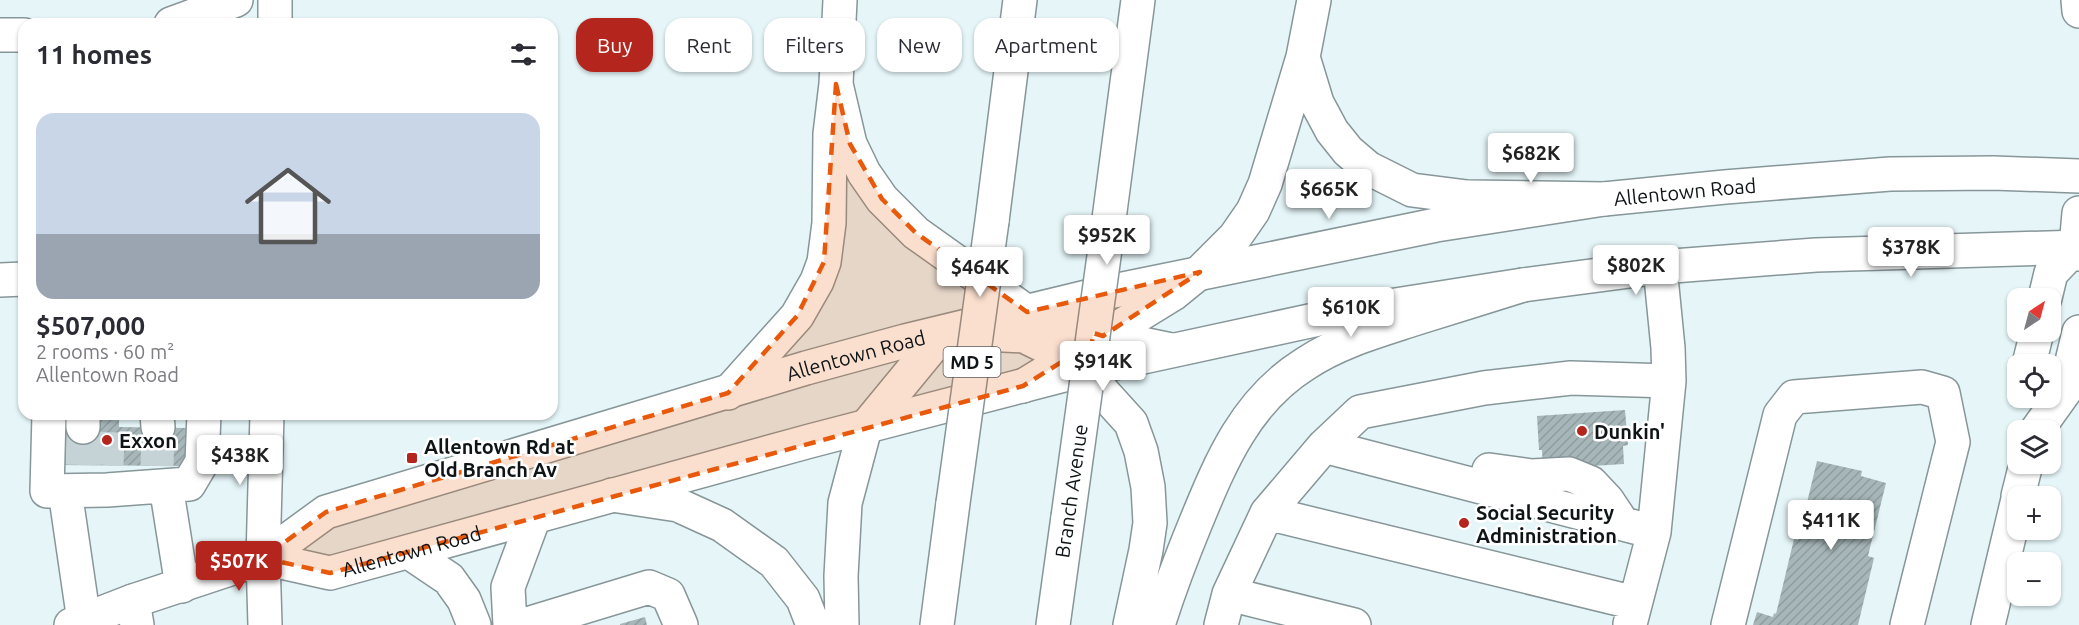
<!DOCTYPE html>
<html lang="en">
<head>
<meta charset="utf-8">
<style>
  body { margin:0; font-family:Ubuntu,sans-serif; background:#f2f2f3; color:#2b2b33; height:100vh; display:flex; flex-direction:column; font-size:22px; white-space:nowrap }
  * { box-sizing:border-box; margin:0 }
  p { font-size:20px; color:#7c7c81 }
  .icon { flex:none; width:33px; height:33px; fill:none; stroke:currentColor; stroke-width:2; stroke-linecap:round; stroke-linejoin:round }
  .map { position:relative; flex:1; overflow:hidden }
  .panel { position:absolute; left:18px; top:18px; width:540px; height:402px; display:flex; flex-direction:column; background:#fff; border-radius:18px; box-shadow:0 2px 4px #0004 }
  .panel>* { flex:none }
  .hud { position:absolute; left:576px; top:18px; width:570px; height:54px; display:flex; gap:12px }
  .needle { width:39px; rotate:36deg }
  .controls { position:absolute; left:2007px; top:288px; display:grid; gap:12px }
  .controls a { display:grid; place-items:center; width:54px; height:54px; border-radius:12px; background:#fff; box-shadow:0 2px 4px #0004; font-size:30px }
  .price { position:absolute; translate:-50% -51px; padding:0 14px; border-radius:6px; background:#fff; color:#222; font-size:20px; line-height:39px; filter:drop-shadow(0 2px 3px #0008) }
  .price::after { content:''; position:absolute; left:50%; top:36px; width:18px; height:14px; margin-left:-9px; background:inherit; clip-path:polygon(0 0,100% 0,50% 100%) }
  .price.selected { background:#b4251e; color:#fff }
  ul { padding:0; list-style:none }
  li { display:grid; align-content:center; gap:12px; height:318px; padding:0 18px }
  li span { display:grid; place-items:center; height:186px; border-radius:18px; color:#555 }
  li>.icon { margin-inline-start:auto }
  span .icon { width:108px; height:108px; fill:#fffc; stroke-width:1 }
  li b { font-size:26px }
  h2 { display:flex; justify-content:space-between; align-items:center; height:72px; padding:0 18px; font-size:26px }
  .tag { padding:0 21px; border-radius:18px; background:#fff; box-shadow:0 2px 4px #0004; font-size:21px; line-height:54px }
  .tag.selected { background:#b4251e; color:#fff }
  .map>svg:first-child { display:block }
  .building { fill:url(#building-hatch) }
  .lines { fill:none; stroke-linecap:round; stroke-linejoin:round }
  .minor-tunnel { stroke:#c5d3d6; stroke-width:33; stroke-dasharray:33 16; stroke-linecap:butt }
  .minor-casing { stroke:#879698; stroke-width:36 }
  .major-casing { stroke:#879698; stroke-width:36 }
  .highway-casing { stroke:#879698; stroke-width:36 }
  .minor { stroke:#fff; stroke-width:33 }
  .major { stroke:#fff; stroke-width:33 }
  .highway { stroke:#fff; stroke-width:33 }
  .highway-bridge-casing { stroke:#879698; stroke-width:36; stroke-linecap:butt }
  .highway-bridge { stroke:#fff; stroke-width:33 }
  .marked { fill:#e8590c; fill-opacity:0.2; stroke:#e8590c; stroke-width:4.5; stroke-dasharray:12 8; stroke-linejoin:round }
  .poi-dot { fill:#b4251e; stroke:#fff; stroke-width:2 }
  .labels { text-anchor:middle; dominant-baseline:central; stroke-width:5; stroke-linejoin:round; paint-order:stroke }
  .shield { fill:#fff; stroke:#575b5c; stroke-width:1.5 }
  .shield-label { font-size:18px; font-weight:bold; fill:#0f1516 }
  .street-label { font-size:20px; fill:#0f1516; stroke:#fff }
  .poi-label { font-size:20px; font-weight:bold; fill:#0f1516; stroke:#fff; text-anchor:start }
</style>
</head>
<body>
<div class="map">
<svg width="2079" height="625" viewBox="0 0 2079 625">
  <defs>
    <pattern id="building-hatch" width="6" height="6" patternUnits="userSpaceOnUse" patternTransform="scale(1.5)"><rect width="6" height="6" fill="#a7b7b9"/><path d="M-1 1l2-2M0 6l6-6M5 7l2-2" fill="none" stroke="#8f9c9e"/></pattern>
  </defs>
  <rect width="100%" height="100%" fill="#e5f5f8"/>
  <path class="building" d="M 1625,410 L 1628,445 L 1623,446 L 1624,464 L 1543,469 L 1542,450 L 1539,450 L 1537,416 Z
    M 99,414 L 119,414 L 119,427 L 187,428 L 187,466 L 52,465 L 52,428 L 83,427 Z
    M 1817,461 L 1862,471 L 1861,476 L 1886,483 L 1868,556 L 1874,558 L 1858,625 L 1753,625 L 1757,612 L 1773,617 L 1774,613 L 1776,614 L 1794,539 L 1798,540 Z
    M 645,617 L 647,625 L 620,625 L 620,624 Z"/>
  <g class="lines">
    <path class="minor-tunnel" d="M 82,465 L 83,427
      M 107,465 L 109,414
      M 157,466 L 158,427"/>
    <g class="minor-casing">
      <path id="minor" d="M 2078,0 L 2079,11
        M 171,24 L 236,0
        M 0,35 L 24,35
        M 2079,213 L 2076,247 L 2079,254
        M 0,280 L 24,279
        M 2045,298 L 2051,273 L 2076,247
        M 2029,364 L 2037,332
        M 49,414 L 47,491 L 107,490 L 189,484 L 202,462 L 204,414
        M 157,414 L 158,427
        M 83,427 L 83,414
        M 2037,430 L 2065,391 L 2079,332
        M 1324,446 L 1654,532
        M 1489,470 L 1532,476 L 1569,474 L 1591,483 L 1607,500 L 1623,524
        M 166,486 L 182,586
        M 65,491 L 84,621
        M 2018,496 L 2026,464
        M 1267,513 L 1635,603
        M 409,552 L 449,579 L 464,600 L 474,625
        M 1229,594 L 1354,625
        M 133,601 L 137,625
        M 1630,624 L 1654,532 L 1669,381 L 1668,348 L 1660,267
        M 510,625 L 508,587 L 534,517
        M 524,625 L 649,587 L 668,595 L 681,625
        M 1221,625 L 1229,594 L 1267,513 L 1324,446 L 1360,412 L 1484,388 L 1571,378 L 1669,381
        M 1728,625 L 1780,415 L 1794,397 L 1922,387 L 1943,393 L 1953,442 L 1907,625
        M 1988,625 L 2018,499"/>
    </g>
    <g class="major-casing">
      <g id="major">
        <path d="M 275,24 L 275,0"/>
        <path id="s1" d="M 263,558 L 330,573 L 810,441 L 1083,370 L 1351,312 L 1523,285 L 1660,267 L 1816,255 L 2079,247"/>
        <path id="s2" d="M 71,625 L 133,601 L 263,558 L 326,512 L 806,368 L 905,341 L 1099,294 L 1436,225 L 1604,199 L 1725,187 L 1890,174 L 1993,173 L 2079,176"/>
        <path d="M 265,625 L 263,558 L 267,414"/>
      </g>
    </g>
    <g class="highway-casing">
      <path id="highway" d="M 1303,57 L 1317,103 L 1332,131 L 1348,151 L 1368,168 L 1412,190 L 1467,197 L 1604,199
        M 836,84 L 850,144 L 864,173 L 882,199 L 916,233 L 1027,312 L 1103,336 L 1171,350
        M 992,221 L 1020,0
        M 1105,249 L 1138,0
        M 1023,386 L 1173,294 L 1200,272 L 1235,237 L 1253,211 L 1265,184 L 1303,57 L 1314,0
        M 728,393 L 797,316 L 817,281 L 824,262 L 829,223 L 830,134 L 836,84 L 840,0
        M 612,495 L 678,505 L 722,525 L 774,562 L 803,599 L 813,625
        M 842,625 L 841,576 L 845,503 L 865,428 L 944,332 L 1024,336 L 1069,358 L 1083,370 L 1131,423 L 1141,451 L 1148,487 L 1150,523 L 1146,550 L 1130,625
        M 937,625 L 953,503
        M 1053,625 L 1068,517
        M 1158,625 C 1169,590 1182,556 1196,522 C 1221,461 1246,401 1305,364 C 1338,342 1377,331 1414,319 C 1450,308 1487,296 1523,285"/>
    </g>
    <use href="#minor" class="minor"/>
    <use href="#major" class="major"/>
    <use href="#highway" class="highway"/>
    <g class="highway-bridge-casing">
      <path id="highway-bridge" d="M 953,503 L 992,221
        M 1068,517 L 1105,249"/>
    </g>
    <use href="#highway-bridge" class="highway-bridge"/>
  </g>
  <path class="marked" d="M 836,84 L 850,144 L 882,199 L 916,233 L 1027,312 L 1200,272 L 1103,336 L 1093,333 L 1092,343 L 1023,386 L 330,573 L 263,558 L 326,512 L 728,393 L 797,316 L 824,262 Z"/>
  <g class="poi-dot">
    <circle cx="1582" cy="431" r="6"/>
    <circle cx="107" cy="440" r="6"/>
    <rect x="406" y="452" width="12" height="12" rx="3"/>
    <circle cx="1464" cy="523" r="6"/>
  </g>
  <g class="labels">
    <rect class="shield" x="943.5" y="347" width="57" height="30" rx="4.5"/>
    <g class="shield-label">
      <text x="972" y="362">MD 5</text>
    </g>
    <g class="street-label">
      <text stroke="none"><textPath href="#s2" startOffset="1680">Allentown Road</textPath></text>
      <text stroke="none"><textPath href="#s2" startOffset="834">Allentown Road</textPath></text>
      <text transform="translate(1071 491) rotate(-82)">Branch Avenue</text>
      <text stroke="none"><textPath href="#s1" startOffset="153">Allentown Road</textPath></text>
    </g>
    <g class="poi-label">
      <text x="1594" y="431">Dunkin'</text>
      <text x="119" y="440">Exxon</text>
      <text x="424" y="446">Allentown Rd at<tspan x="424" dy="23">Old Branch Av</tspan></text>
      <text x="1476" y="512">Social Security<tspan x="1476" dy="23">Administration</tspan></text>
    </g>
  </g>
</svg>
<div class="controls">
<a><svg class="needle" viewBox="-14 -14 28 28"><path d="M0-13l5 13h-10z" fill="#e53935"/><path d="M0 13l5-13h-10z" fill="#7c7c81"/></svg></a>
<a><svg class="icon" aria-label="locate" viewBox="0 0 24 24"><circle cx="12" cy="12" r="6"/><path d="M12 2v4M12 18v4M2 12h4M18 12h4"/></svg></a>
<a><svg class="icon" aria-label="layers" viewBox="0 0 24 24"><path d="M12 4l9 5-9 5-9-5zM3 14l9 5 9-5"/></svg></a>
<a>+</a>
<a>−</a>
</div>
<b class="price" style="left:1531px;top:184px">$682K</b>
<b class="price" style="left:1329px;top:220px">$665K</b>
<b class="price" style="left:1107px;top:266px">$952K</b>
<b class="price" style="left:1911px;top:278px">$378K</b>
<b class="price" style="left:1636px;top:296px">$802K</b>
<b class="price" style="left:980px;top:298px">$464K</b>
<b class="price" style="left:1351px;top:338px">$610K</b>
<b class="price" style="left:1103px;top:392px">$914K</b>
<b class="price" style="left:240px;top:486px">$438K</b>
<b class="price" style="left:1831px;top:551px">$411K</b>
<b class="price selected" style="left:239px;top:592px">$507K</b>
<div class="hud">
<a class="tag selected">Buy</a>
<a class="tag">Rent</a>
<a class="tag">Filters</a>
<a class="tag">New</a>
<a class="tag">Apartment</a>
</div>
<section class="panel">
<h2>11 homes<svg class="icon" aria-label="filters" viewBox="0 0 24 24"><path d="M4 7h16M4 17h16"/><circle cx="9" cy="7" r="2"/><circle cx="15" cy="17" r="2"/></svg></h2>
<ul>
<li><span style="background:linear-gradient(#c9d6e8 65%,#9aa5b1 0)"><svg class="icon" aria-label="home" viewBox="0 0 24 24"><path d="M3 11l9-7 9 7M6 9v11h12V9"/></svg></span><div><b>$507,000</b><p>2 rooms · 60 m²</p><p>Allentown Road</p></div></li>
</ul>
</section>
</div>
</body>
</html>
